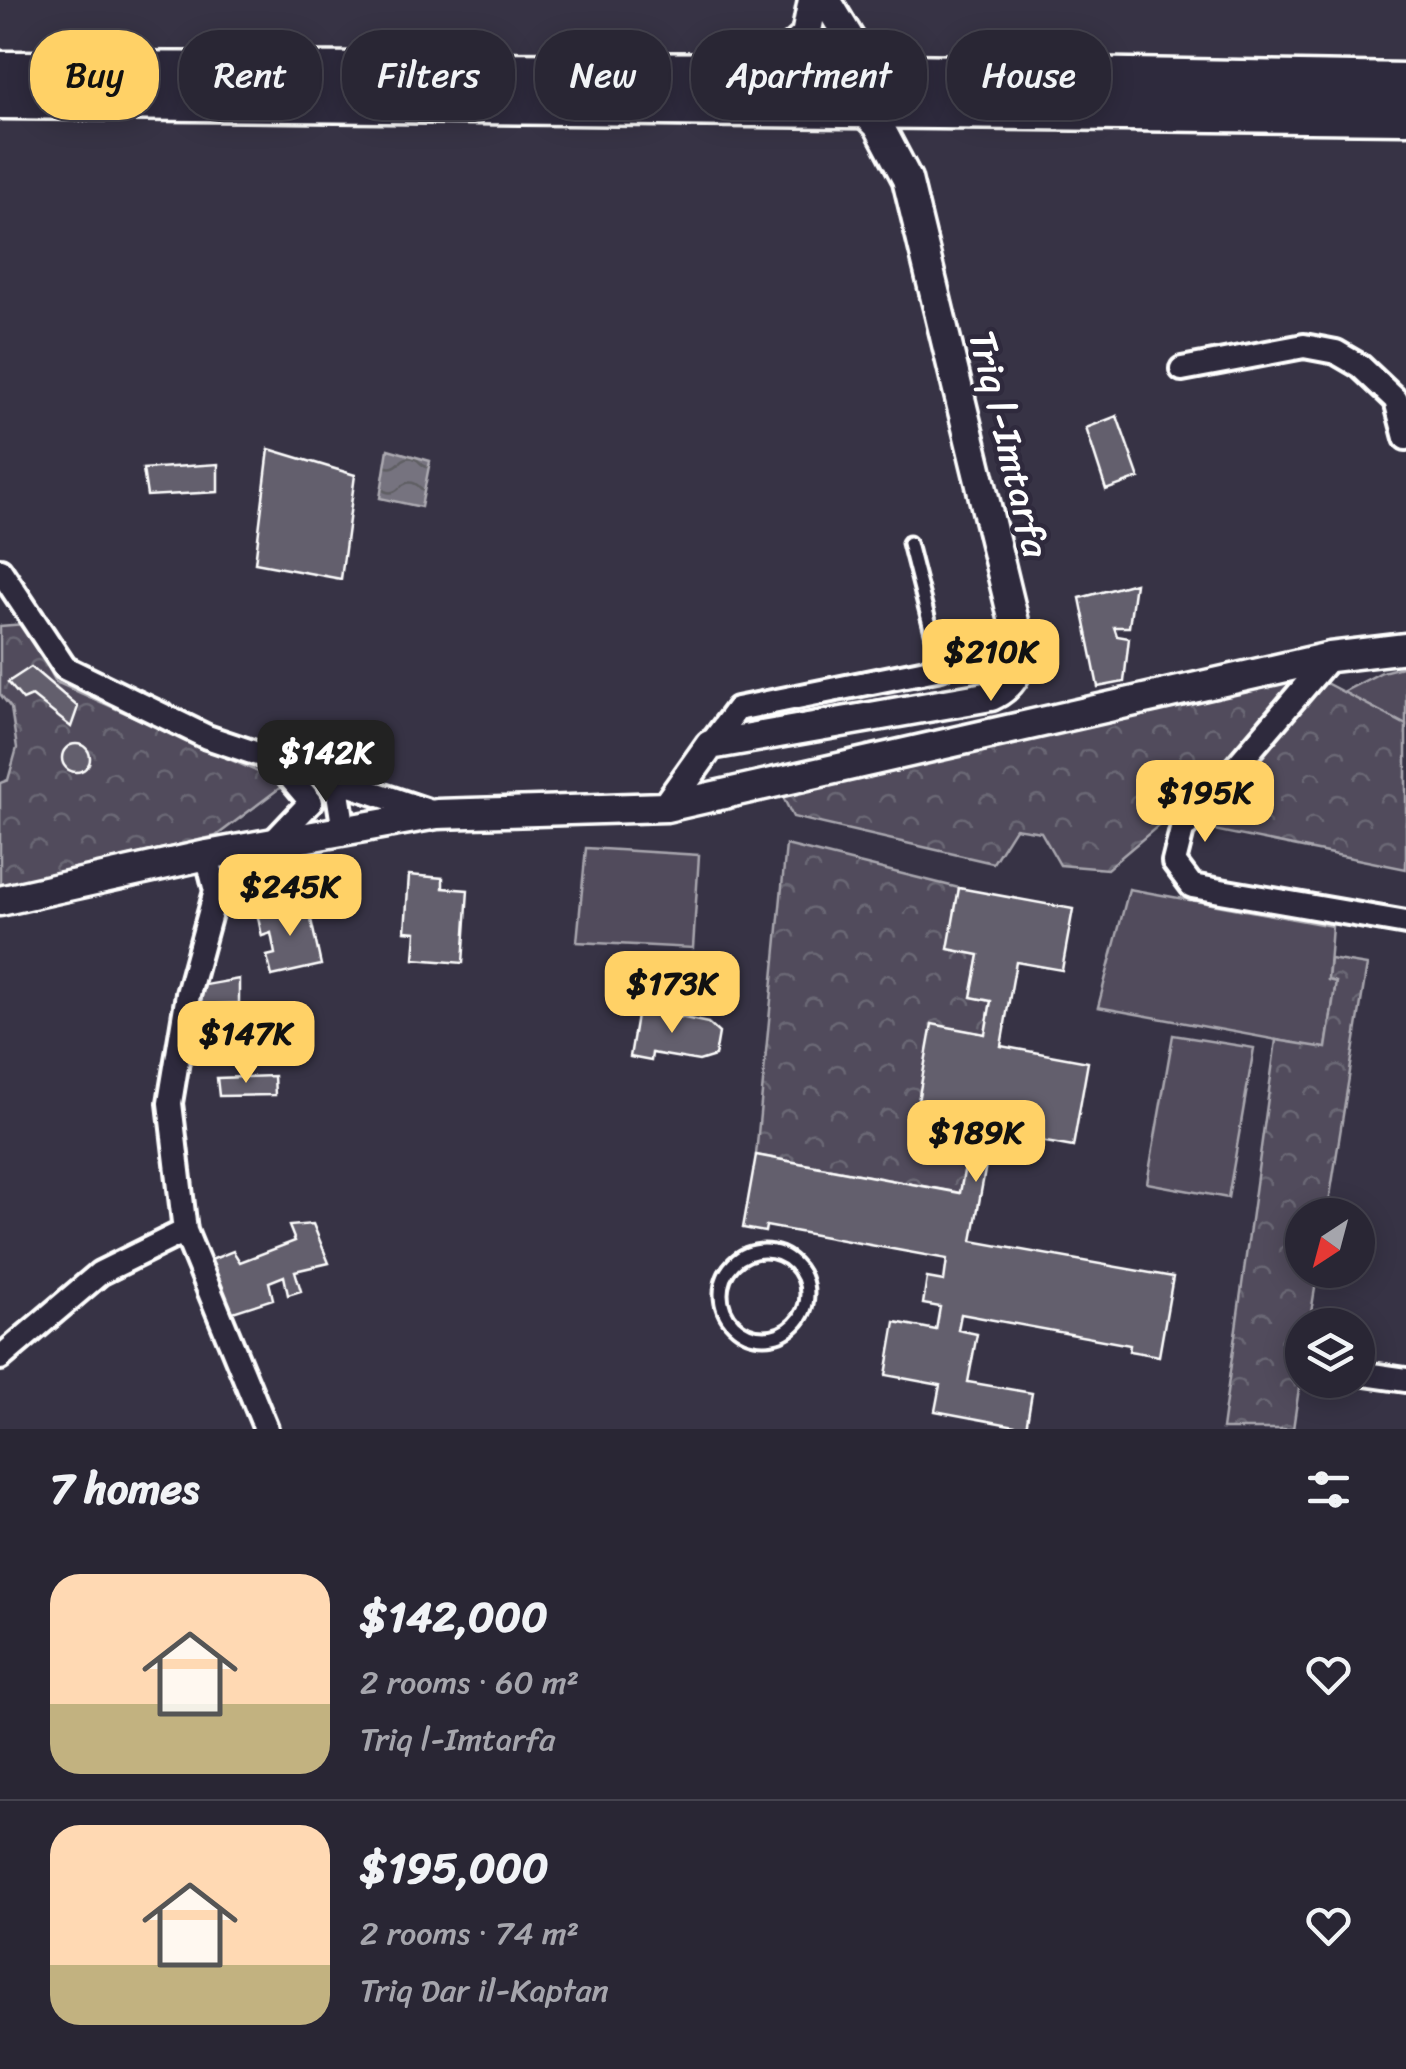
<!DOCTYPE html>
<html lang="en">
<head>
<meta charset="utf-8">
<style>
  body { margin:0; font-family:Sriracha,sans-serif; background:#353240; color:#f1f3f6; height:100vh; display:flex; flex-direction:column; font-size:38px; white-space:nowrap }
  * { box-sizing:border-box; margin:0 }
  p { font-size:32px; color:#a5a5ac }
  .icon { flex:none; width:55px; height:55px; fill:none; stroke:currentColor; stroke-width:2; stroke-linecap:round; stroke-linejoin:round }
  .map { position:relative; height:1429px; overflow:hidden }
  .side { display:flex; flex-direction:column; background:#292634; flex:1 }
  .side>* { flex:none }
  .guide { position:absolute; left:30px; top:30px; width:1348px; height:90px; display:flex; gap:20px }
  .needle { width:65px; rotate:216deg }
  .fabs { position:absolute; left:1285px; top:1198px; display:grid; gap:20px }
  .fabs a { display:grid; place-items:center; width:90px; height:90px; border-radius:50%; background:#292634; box-shadow:0 5px 25px #0003,0 0 0 2px #45434f; font-size:50px }
  .price { position:absolute; translate:-50% -85px; padding:0 22px; border-radius:20px; background:#ffd166; color:#111; font-size:32px; line-height:65px; filter:drop-shadow(0 2px 5px #0008) }
  .price::after { content:''; position:absolute; left:50%; top:60px; width:30px; height:22px; margin-left:-15px; background:inherit; clip-path:polygon(0 0,100% 0,50% 100%) }
  .price.active { background:#222; color:#fff }
  ul { padding:0; list-style:none }
  li { display:flex; align-items:center; gap:30px; height:250px; padding:0 50px }
  li+li { border-top:2px solid #45434f }
  li span { display:grid; place-items:center; flex:none; width:280px; height:200px; border-radius:30px; color:#555 }
  li>.icon { margin-inline-start:auto }
  span .icon { width:120px; height:120px; fill:#fffc; stroke-width:1 }
  li b { font-size:42px }
  h2 { display:flex; justify-content:space-between; align-items:center; height:120px; padding:0 50px; font-size:42px }
  .tag { padding:0 35px; border-radius:40px; background:#292634; box-shadow:0 5px 25px #0003,0 0 0 2px #45434f; font-size:35px; line-height:90px }
  .tag.active { background:#ffd166; color:#111 }
  .map>svg:first-child { display:block }
  .green { fill:#514c5c; stroke:#a8a6ae; stroke-width:2.5 }
  .forest { fill:url(#forest-crowns); stroke:#a8a6ae; stroke-width:2.5 }
  .water { fill:url(#water-waves); stroke:#adabb2; stroke-width:2.5 }
  .building { fill:#635f6d; stroke:#fff; stroke-width:2.5 }
  .lines { fill:none; stroke-linecap:round; stroke-linejoin:round }
  .service-casing { stroke:#fff; stroke-width:19 }
  .minor-casing { stroke:#fff; stroke-width:30 }
  .tertiary-casing { stroke:#fff; stroke-width:35 }
  .trunk-casing { stroke:#fff; stroke-width:45 }
  .service { stroke:#2f2a3d; stroke-width:11 }
  .minor { stroke:#2f2a3d; stroke-width:22 }
  .tertiary { stroke:#2f2a3d; stroke-width:28 }
  .trunk { stroke:#2f2a3d; stroke-width:38 }
  .labels { text-anchor:middle; dominant-baseline:central; stroke-width:9; stroke-linejoin:round; paint-order:stroke }
  .street-label { font-size:38px; fill:#fff; stroke:#2f2a3d }
</style>
</head>
<body>
<div class="map">
<svg width="1406" height="1429" viewBox="0 0 1406 1429">
  <defs>
    <pattern id="forest-crowns" width="20" height="18" patternUnits="userSpaceOnUse" patternTransform="scale(2.5)"><rect width="20" height="18" fill="#514c5c"/><path d="M2 6a3 3 0 1 1 6 0M12 15a3 3 0 1 1 6 0" fill="none" stroke="#6b6774"/></pattern>
    <pattern id="water-waves" width="16" height="10" patternUnits="userSpaceOnUse" patternTransform="scale(2.5)"><rect width="16" height="10" fill="#76737f"/><path d="M0 5q4-4 8 0t8 0" fill="none" stroke="#5f5e63"/></pattern>
  </defs>
  <rect width="100%" height="100%" fill="#373345"/>
  <filter id="ink" filterUnits="userSpaceOnUse"><feTurbulence type="fractalNoise" baseFrequency=".01" numOctaves="2"/><feDisplacementMap in="SourceGraphic" scale="20" xChannelSelector="R" yChannelSelector="G"/><feConvolveMatrix kernelMatrix="1 2 1 2 8 2 1 2 1" color-interpolation-filters="sRGB"/></filter>
  <g filter="url(#ink)">
    <path class="green" d="M 1406,666 L 1406,725 L 1343,692 L 1382,672 Z
      M 586,848 L 699,855 L 693,948 L 577,942 Z
      M 1129,889 L 1332,926 L 1328,979 L 1336,981 L 1326,1049 L 1098,1007 Z
      M 1173,1035 L 1254,1048 L 1228,1198 L 1147,1183 Z"/>
    <path class="forest" d="M 25,624 L 56,682 L 285,784 L 216,836 L 5,885 L 0,882 L 0,783 L 8,780 L 17,748 L 11,708 L 0,694 L 0,626 Z
      M 1301,670 L 1406,725 L 1406,869 L 1165,820 L 1107,869 L 1060,865 L 1041,832 L 1015,828 L 993,863 L 793,817 L 782,795 Z
      M 786,845 L 959,888 L 949,949 L 979,955 L 972,996 L 991,1001 L 985,1034 L 932,1025 L 972,1129 L 960,1193 L 756,1155 Z
      M 1330,959 L 1367,965 L 1327,1215 L 1302,1215 L 1302,1270 L 1318,1270 L 1309,1325 L 1302,1325 L 1302,1368 L 1293,1429 L 1222,1429 L 1276,1040 L 1326,1048 L 1336,982 L 1328,980 Z"/>
    <path class="water" d="M 388,449 L 430,461 L 421,507 L 380,498 Z"/>
    <path class="building" d="M 1117,416 L 1139,478 L 1106,490 L 1086,428 Z
      M 269,449 L 355,475 L 341,579 L 255,563 Z
      M 218,464 L 218,492 L 147,496 L 143,469 Z
      M 1135,583 L 1129,627 L 1114,627 L 1117,636 L 1129,638 L 1124,682 L 1098,687 L 1080,598 Z
      M 31,667 L 78,707 L 71,727 L 32,696 L 23,700 L 8,682 Z
      M62 758a14 14 0 1 1 28 0a14 14 0 1 1-28 0Z
      M 409,875 L 443,878 L 443,888 L 468,890 L 463,963 L 414,959 L 416,932 L 405,931 Z
      M 959,888 L 1073,909 L 1062,970 L 1016,962 L 1001,1046 L 1088,1062 L 1073,1147 L 992,1132 L 972,1241 L 1173,1277 L 1159,1356 L 1129,1351 L 1130,1345 L 961,1314 L 958,1330 L 977,1334 L 968,1382 L 1032,1393 L 1026,1428 L 935,1411 L 940,1385 L 886,1375 L 895,1322 L 936,1330 L 940,1307 L 923,1304 L 927,1278 L 944,1281 L 947,1259 L 766,1226 L 765,1232 L 743,1228 L 756,1155 L 960,1193 L 972,1129 L 915,1118 L 932,1024 L 985,1034 L 991,1001 L 971,997 L 979,955 L 948,949 Z
      M 297,904 L 298,908 L 308,906 L 321,965 L 272,976 L 267,956 L 275,954 L 271,933 L 262,936 L 257,913 Z
      M 239,979 L 239,1003 L 200,1005 L 205,985 Z
      M 639,1003 L 660,1007 L 661,1013 L 708,1023 L 719,1033 L 715,1056 L 699,1061 L 652,1053 L 651,1061 L 630,1057 Z
      M 274,1076 L 275,1095 L 219,1096 L 217,1078 Z
      M 313,1224 L 329,1263 L 295,1271 L 301,1291 L 288,1295 L 284,1276 L 269,1282 L 273,1299 L 230,1313 L 211,1260 L 233,1251 L 240,1262 L 295,1241 L 289,1226 Z"/>
    <g class="lines">
      <g class="service-casing">
        <path id="service" d="M 909,543 L 941,668
          M721 1294a43 43 0 1 1 86 0a43 43 0 1 1-86 0Z"/>
      </g>
      <g class="minor-casing">
        <path id="minor" d="M 1182,369 L 1304,346 L 1336,352 L 1360,366 L 1396,400 L 1406,438
          M 0,570 L 65,668 L 207,737 L 437,814
          M 1330,657 L 1182,830 L 1174,862 L 1192,886 L 1406,923
          M 710,745 L 737,709 L 941,668
          M 336,780 L 344,831
          M 271,844 L 311,802 L 277,762
          M 207,855 L 216,891 L 188,994 L 170,1103 L 185,1231 L 266,1429
          M 0,1358 L 100,1273 L 185,1231
          M 1358,1373 L 1406,1380"/>
      </g>
      <g class="tertiary-casing">
        <path id="tertiary" d="M 826,0 L 871,74
          M 762,75 L 806,36 L 813,0
          M 666,807 L 710,745 L 991,696 C 1009,688 1018,674 1022,655 L 907,179 L 879,126 L 861,108
          M 0,901 L 207,855 L 437,814 L 666,807 L 1330,657 L 1406,648"/>
      </g>
      <g class="trunk-casing">
        <path id="trunk" d="M 0,71 L 851,73 L 1406,83
          M 0,99 L 1406,114"/>
      </g>
      <use href="#service" class="service"/>
      <use href="#minor" class="minor"/>
      <use href="#tertiary" class="tertiary"/>
      <use href="#trunk" class="trunk"/>
    </g>
  </g>
  <g class="labels">
    <g class="street-label">
      <text transform="translate(1009 444) rotate(76)">Triq l-Imtarfa</text>
    </g>
  </g>
</svg>
<div class="fabs">
<a><svg class="needle" viewBox="-14 -14 28 28"><path d="M0-13l5 13h-10z" fill="#e53935"/><path d="M0 13l5-13h-10z" fill="#a5a5ac"/></svg></a>
<a><svg class="icon" aria-label="layers" viewBox="0 0 24 24"><path d="M12 4l9 5-9 5-9-5zM3 14l9 5 9-5"/></svg></a>
</div>
<b class="price" style="left:991px;top:704px">$210K</b>
<b class="price active" style="left:326px;top:805px">$142K</b>
<b class="price" style="left:1205px;top:845px">$195K</b>
<b class="price" style="left:290px;top:939px">$245K</b>
<b class="price" style="left:672px;top:1036px">$173K</b>
<b class="price" style="left:246px;top:1086px">$147K</b>
<b class="price" style="left:976px;top:1185px">$189K</b>
<div class="guide">
<a class="tag active">Buy</a>
<a class="tag">Rent</a>
<a class="tag">Filters</a>
<a class="tag">New</a>
<a class="tag">Apartment</a>
<a class="tag">House</a>
</div>
</div>
<section class="side">
<h2>7 homes<svg class="icon" aria-label="filters" viewBox="0 0 24 24"><path d="M4 7h16M4 17h16"/><circle cx="9" cy="7" r="2"/><circle cx="15" cy="17" r="2"/></svg></h2>
<ul>
<li><span style="background:linear-gradient(#ffd9b3 65%,#c2b280 0)"><svg class="icon" aria-label="home" viewBox="0 0 24 24"><path d="M3 11l9-7 9 7M6 9v11h12V9"/></svg></span><div><b>$142,000</b><p>2 rooms · 60 m²</p><p>Triq l-Imtarfa</p></div><svg class="icon" aria-label="heart" viewBox="0 0 24 24"><path d="M12 20l-8-8c-3-5 5-10 8-4 3-6 11-1 8 4z"/></svg></li>
<li><span style="background:linear-gradient(#ffd9b3 70%,#c2b280 0)"><svg class="icon" aria-label="home" viewBox="0 0 24 24"><path d="M3 11l9-7 9 7M6 9v11h12V9"/></svg></span><div><b>$195,000</b><p>2 rooms · 74 m²</p><p>Triq Dar il-Kaptan</p></div><svg class="icon" aria-label="heart" viewBox="0 0 24 24"><path d="M12 20l-8-8c-3-5 5-10 8-4 3-6 11-1 8 4z"/></svg></li>
</ul>
</section>
</body>
</html>
